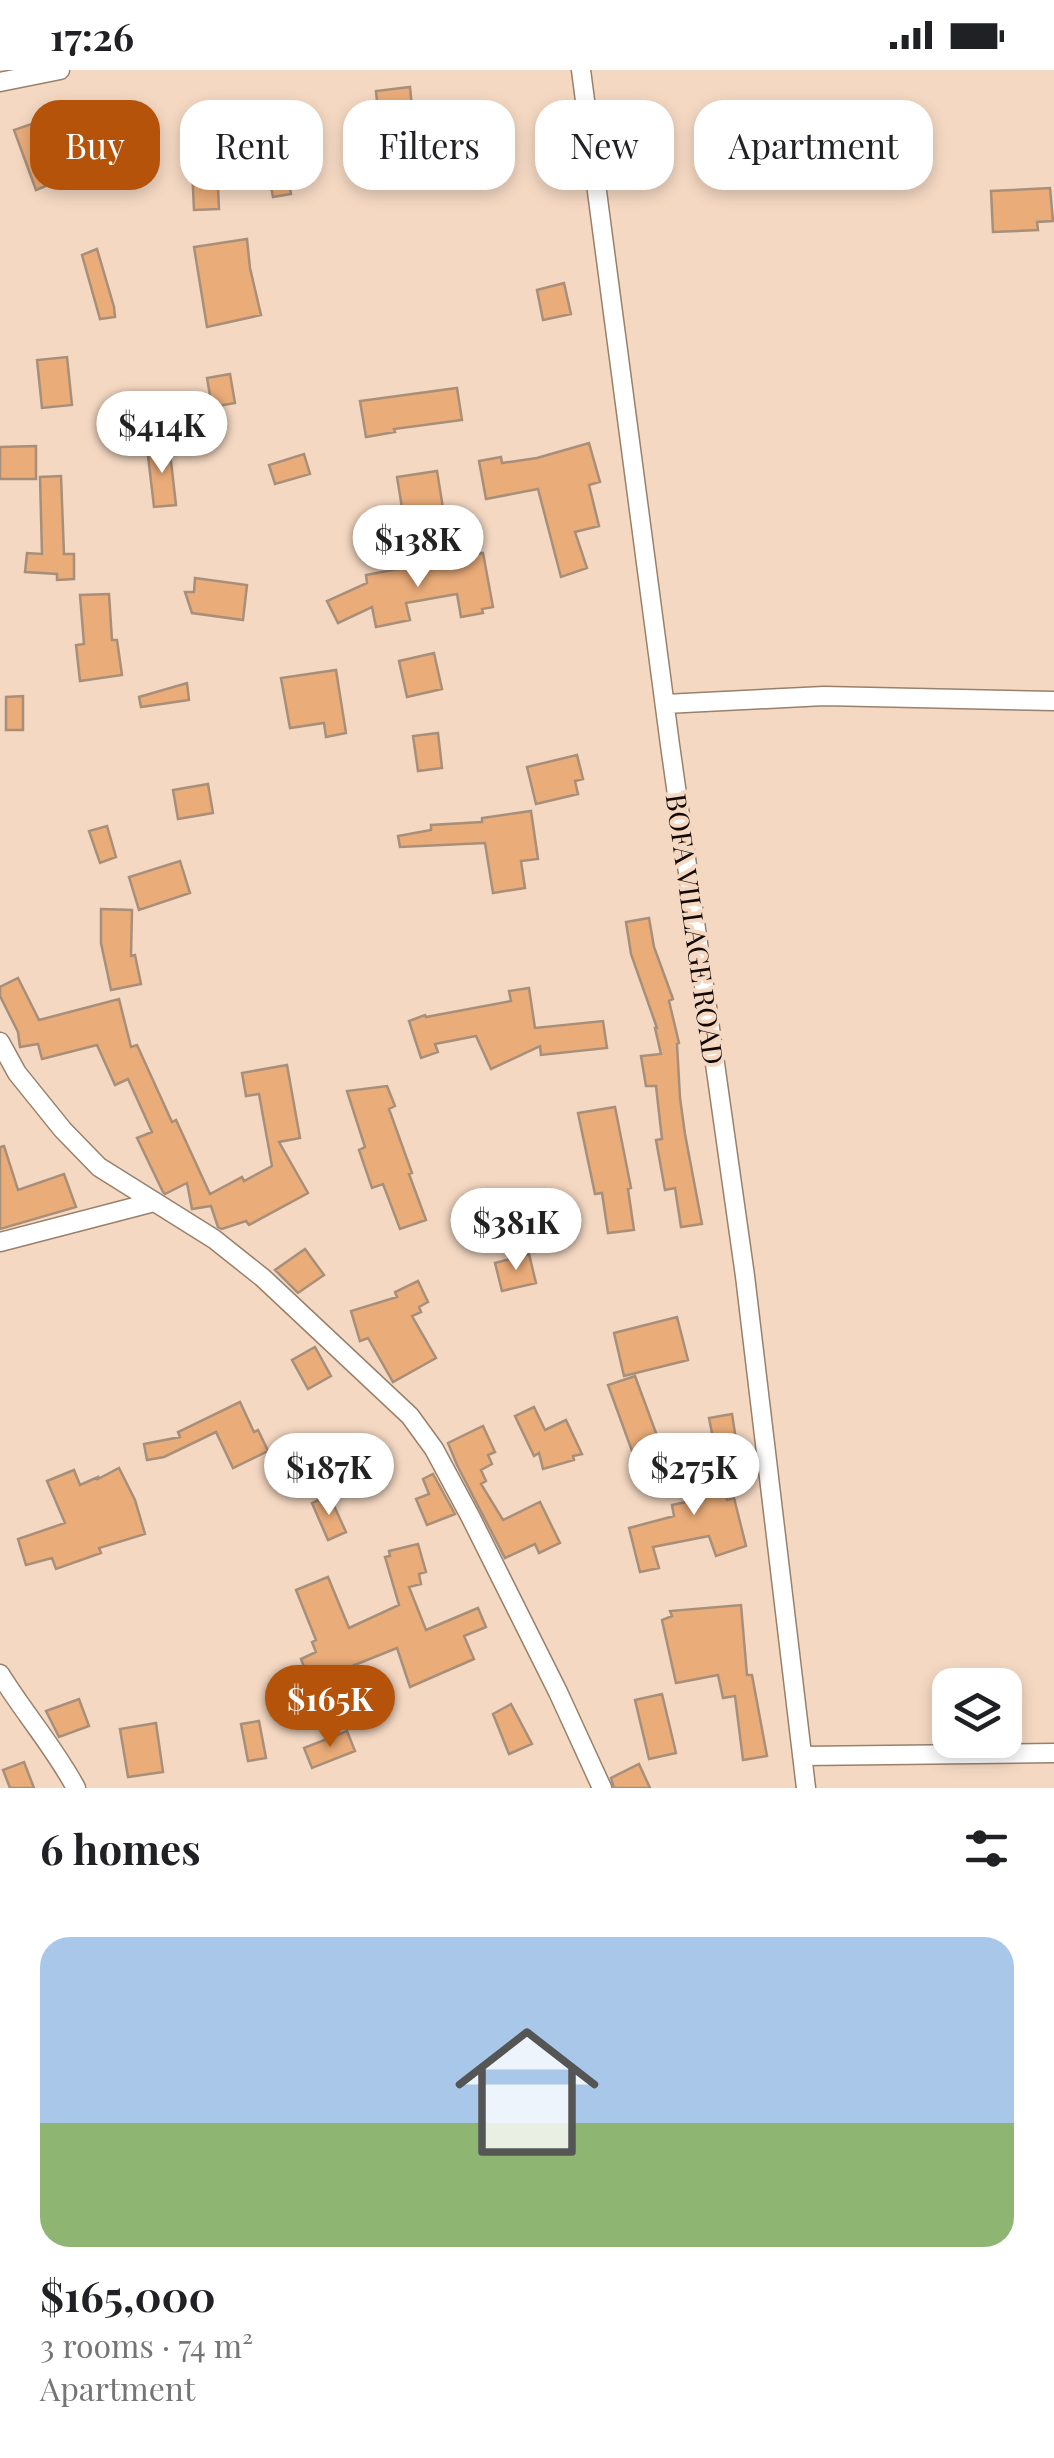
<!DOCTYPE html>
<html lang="en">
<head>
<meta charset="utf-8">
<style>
  body { margin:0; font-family:"Playfair Display",serif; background:#f2f2f2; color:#202124; height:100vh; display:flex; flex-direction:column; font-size:38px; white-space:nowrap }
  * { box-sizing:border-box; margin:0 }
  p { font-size:32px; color:#757577 }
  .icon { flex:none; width:55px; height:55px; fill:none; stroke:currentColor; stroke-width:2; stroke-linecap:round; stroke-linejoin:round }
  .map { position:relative; height:1718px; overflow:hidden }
  .details { display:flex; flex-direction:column; background:#fff; flex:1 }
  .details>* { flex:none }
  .banner { position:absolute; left:30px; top:30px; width:995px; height:90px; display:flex; gap:20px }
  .tools { position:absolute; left:932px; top:1598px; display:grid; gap:20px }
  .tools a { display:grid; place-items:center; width:90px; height:90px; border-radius:20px; background:#fff; box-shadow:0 5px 15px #0003; font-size:50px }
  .price { position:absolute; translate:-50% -85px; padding:0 22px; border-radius:35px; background:#fff; color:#222; font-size:32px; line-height:65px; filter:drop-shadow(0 2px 5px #0008) }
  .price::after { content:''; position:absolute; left:50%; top:60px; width:30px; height:22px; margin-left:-15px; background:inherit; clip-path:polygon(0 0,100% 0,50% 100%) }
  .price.active { background:#b45309; color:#fff }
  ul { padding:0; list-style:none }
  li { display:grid; align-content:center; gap:20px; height:530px; padding:0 40px }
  li span { display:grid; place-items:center; height:310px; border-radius:30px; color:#555 }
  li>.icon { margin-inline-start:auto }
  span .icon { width:180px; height:180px; fill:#fffc; stroke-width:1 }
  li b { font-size:42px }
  h2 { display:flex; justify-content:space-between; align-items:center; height:120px; padding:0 40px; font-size:42px }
  .tag { padding:0 35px; border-radius:30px; background:#fff; box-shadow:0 5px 15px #0003; font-size:35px; line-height:90px }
  .tag.active { background:#b45309; color:#fff }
  .status { display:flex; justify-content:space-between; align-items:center; height:70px; padding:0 50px; background:#fff; direction:ltr }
  .status svg { height:28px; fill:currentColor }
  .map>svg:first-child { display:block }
  .building { fill:#eaac79; stroke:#a88f7a; stroke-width:2.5 }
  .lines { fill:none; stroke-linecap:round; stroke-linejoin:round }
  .minor-casing { stroke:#99806b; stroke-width:21 }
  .minor { stroke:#fff; stroke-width:18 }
  .labels { text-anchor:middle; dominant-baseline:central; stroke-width:8; stroke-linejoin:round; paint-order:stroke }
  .street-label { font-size:28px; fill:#120904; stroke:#f4d8c2 }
</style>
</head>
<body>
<div class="status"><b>17:26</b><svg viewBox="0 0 49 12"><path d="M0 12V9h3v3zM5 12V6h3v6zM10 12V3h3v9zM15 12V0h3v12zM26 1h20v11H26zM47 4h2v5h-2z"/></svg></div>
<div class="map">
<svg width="1054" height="1718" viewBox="0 0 1054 1718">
  <rect width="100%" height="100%" fill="#f4d8c2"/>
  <path class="building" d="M 410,17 L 413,48 L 379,52 L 376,21 Z
    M 43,50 L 53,78 L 41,82 L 53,113 L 36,120 L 14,60 Z
    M 217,96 L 219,139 L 194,140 L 192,97 Z
    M 286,97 L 291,124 L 273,127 L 268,101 Z
    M 1050,118 L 1053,151 L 1037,152 L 1038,160 L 993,162 L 991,121 Z
    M 247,169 L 250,198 L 261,245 L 207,257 L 194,177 Z
    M 97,179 L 114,237 L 115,247 L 100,249 L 82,185 Z
    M 564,213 L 571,244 L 543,250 L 537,220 Z
    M 67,287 L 72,335 L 42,338 L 37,290 Z
    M 230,304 L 235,333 L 212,337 L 207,308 Z
    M 457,318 L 462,350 L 394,359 L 395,362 L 366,367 L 360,331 Z
    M 589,373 L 600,412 L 589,415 L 599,456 L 575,462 L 587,498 L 561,507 L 538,419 L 486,429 L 479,391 L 501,387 L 502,393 L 537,388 Z
    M 169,374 L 176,435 L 154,437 L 147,377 Z
    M 36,376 L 36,409 L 0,409 L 0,377 Z
    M 304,384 L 310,404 L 275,414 L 269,395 Z
    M 437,401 L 444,444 L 404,450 L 397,407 Z
    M 61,406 L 64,484 L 74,484 L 74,509 L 57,510 L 57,504 L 25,502 L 27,483 L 42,484 L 40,407 Z
    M 483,483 L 493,537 L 482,539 L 483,543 L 461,547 L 457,524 L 406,533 L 410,550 L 376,557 L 372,537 L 338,553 L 327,531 L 367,513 L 366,505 Z
    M 195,508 L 247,515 L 243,550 L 192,543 L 185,522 L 194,522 Z
    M 109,524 L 112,570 L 117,570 L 122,605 L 80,611 L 76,575 L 84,574 L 80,525 Z
    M 434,583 L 442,619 L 407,627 L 399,591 Z
    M 336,600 L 346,663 L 326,667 L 324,653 L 290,658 L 281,608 Z
    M 187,613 L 189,630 L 141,637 L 139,627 Z
    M 23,626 L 23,660 L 6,660 L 6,627 Z
    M 438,663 L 442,698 L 418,701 L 413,666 Z
    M 577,685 L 583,709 L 575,711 L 578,724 L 536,734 L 527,697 Z
    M 208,714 L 213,743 L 178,749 L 173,720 Z
    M 531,741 L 538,789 L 521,791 L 525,818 L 493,823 L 485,773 L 400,777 L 398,766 L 431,760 L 431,755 L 482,752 L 482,748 Z
    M 107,756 L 116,787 L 100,793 L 89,761 Z
    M 180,791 L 190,823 L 139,840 L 129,807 Z
    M 101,839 L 132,840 L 131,886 L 135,885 L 141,914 L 111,920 L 101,873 Z
    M 649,848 L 654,877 L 673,929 L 669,931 L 679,973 L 677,974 L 680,1028 L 685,1064 L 702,1154 L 681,1157 L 675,1118 L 665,1120 L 656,1070 L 662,1069 L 656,1016 L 646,1016 L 641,986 L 661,984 L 655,958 L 657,958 L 631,884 L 626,852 Z
    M 18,908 L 39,950 L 119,929 L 131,977 L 137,975 L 172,1052 L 176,1050 L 210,1124 L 242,1107 L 244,1111 L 272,1096 L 259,1024 L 246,1026 L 242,1003 L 287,995 L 300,1068 L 279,1072 L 308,1123 L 249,1155 L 246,1151 L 222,1159 L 218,1157 L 211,1136 L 192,1139 L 187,1113 L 165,1124 L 163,1122 L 137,1068 L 152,1062 L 128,1009 L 115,1015 L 97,975 L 42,989 L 38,974 L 20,977 L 18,962 L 0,926 L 0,917 Z
    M 529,918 L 535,958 L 603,951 L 607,978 L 541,985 L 540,976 L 491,999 L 476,966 L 435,974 L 438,982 L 421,988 L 409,951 L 425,945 L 426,947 L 511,931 L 509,921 Z
    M 387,1016 L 395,1036 L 389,1039 L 412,1103 L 409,1104 L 426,1150 L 400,1159 L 383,1114 L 372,1118 L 359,1080 L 365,1077 L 347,1021 Z
    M 615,1037 L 631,1118 L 628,1119 L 634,1160 L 608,1163 L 602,1123 L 595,1124 L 578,1043 Z
    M 4,1076 L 18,1120 L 64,1104 L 76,1137 L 0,1159 L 0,1077 Z
    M 305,1179 L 324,1205 L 298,1223 L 275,1200 Z
    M 529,1184 L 536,1213 L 502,1221 L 495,1193 Z
    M 418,1211 L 428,1232 L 419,1237 L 421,1242 L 412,1246 L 436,1288 L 393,1312 L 368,1268 L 360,1271 L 351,1241 L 397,1227 L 395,1222 Z
    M 677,1247 L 688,1290 L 624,1306 L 614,1263 Z
    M 315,1277 L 331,1306 L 308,1319 L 292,1290 Z
    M 635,1306 L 663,1382 L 636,1392 L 608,1315 Z
    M 240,1332 L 254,1362 L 258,1360 L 268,1381 L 233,1398 L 216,1362 L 164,1387 L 147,1390 L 144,1374 L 180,1367 L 178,1362 Z
    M 534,1337 L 545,1360 L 566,1350 L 582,1384 L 573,1386 L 574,1390 L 543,1399 L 539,1383 L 534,1386 L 515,1346 Z
    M 732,1344 L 736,1370 L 714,1373 L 709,1348 Z
    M 483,1356 L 495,1382 L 488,1385 L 492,1394 L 481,1400 L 486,1411 L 481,1414 L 503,1450 L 540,1432 L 560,1473 L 539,1483 L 535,1474 L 505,1488 L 457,1395 L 448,1373 Z
    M 712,1379 L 727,1430 L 734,1428 L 746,1476 L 716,1486 L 709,1466 L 653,1477 L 659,1498 L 640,1502 L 629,1458 L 674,1446 L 672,1435 L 700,1429 L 688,1386 Z
    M 119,1398 L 135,1430 L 145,1464 L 99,1478 L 101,1483 L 56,1499 L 52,1488 L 26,1495 L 18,1469 L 65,1453 L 47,1411 L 74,1400 L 80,1415 L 98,1407 L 98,1409 Z
    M 433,1404 L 455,1444 L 427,1455 L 416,1429 L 429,1424 L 423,1409 Z
    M 329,1425 L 346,1462 L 328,1470 L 312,1433 Z
    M 418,1474 L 426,1502 L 419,1504 L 421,1514 L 409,1517 L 426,1560 L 478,1538 L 486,1557 L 464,1566 L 474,1589 L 410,1617 L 397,1578 L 310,1613 L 301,1589 L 316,1582 L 312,1572 L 316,1570 L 296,1520 L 328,1507 L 349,1558 L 399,1535 L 385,1487 L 390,1486 L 389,1481 Z
    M 741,1535 L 747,1605 L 752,1605 L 767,1686 L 743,1690 L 735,1626 L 723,1628 L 718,1605 L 676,1613 L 662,1550 L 672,1546 L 670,1541 Z
    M 662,1624 L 676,1683 L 649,1689 L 635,1630 Z
    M 79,1629 L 89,1656 L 59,1667 L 46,1641 Z
    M 511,1634 L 532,1674 L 509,1684 L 493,1644 Z
    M 259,1651 L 266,1688 L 248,1691 L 241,1654 Z
    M 156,1653 L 163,1702 L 128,1707 L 120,1659 Z
    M 347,1661 L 355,1681 L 312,1698 L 304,1678 Z
    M 24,1692 L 34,1718 L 10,1718 L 3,1700 Z
    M 639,1694 L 650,1718 L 614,1718 L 611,1708 Z"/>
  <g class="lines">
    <g class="minor-casing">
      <path id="minor" d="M 581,0 L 670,675 L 745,1206 L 806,1718
        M 0,12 L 60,0
        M 665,634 L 824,626 L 1054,631
        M 0,972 L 17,1003 L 63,1060 L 99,1097 L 214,1169 L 263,1208 L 410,1346 L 434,1379 L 470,1446 L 558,1622 L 602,1718
        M 0,1172 L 154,1132
        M 0,1604 C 24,1643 54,1677 76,1718
        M 802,1686 L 1054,1683"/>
    </g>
    <use href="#minor" class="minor"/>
  </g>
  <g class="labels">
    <g class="street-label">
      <text transform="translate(696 859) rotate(82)">BOFA VILLAGE ROAD</text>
    </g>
  </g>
</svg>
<div class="tools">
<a><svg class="icon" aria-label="layers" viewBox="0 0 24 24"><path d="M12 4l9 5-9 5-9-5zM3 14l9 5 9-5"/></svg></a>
</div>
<b class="price" style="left:162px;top:406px">$414K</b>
<b class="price" style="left:418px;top:520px">$138K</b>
<b class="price" style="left:516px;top:1203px">$381K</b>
<b class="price" style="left:329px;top:1448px">$187K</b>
<b class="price" style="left:694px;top:1448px">$275K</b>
<b class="price active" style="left:330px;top:1680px">$165K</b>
<div class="banner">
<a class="tag active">Buy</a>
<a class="tag">Rent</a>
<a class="tag">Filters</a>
<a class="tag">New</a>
<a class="tag">Apartment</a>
</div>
</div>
<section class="details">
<h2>6 homes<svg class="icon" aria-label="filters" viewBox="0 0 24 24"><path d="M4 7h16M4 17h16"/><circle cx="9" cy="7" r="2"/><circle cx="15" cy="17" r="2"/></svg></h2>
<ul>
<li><span style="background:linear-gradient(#a9c7e8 60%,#8fb573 0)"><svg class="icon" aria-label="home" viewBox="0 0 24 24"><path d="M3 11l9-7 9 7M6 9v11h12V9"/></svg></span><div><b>$165,000</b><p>3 rooms · 74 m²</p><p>Apartment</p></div></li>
</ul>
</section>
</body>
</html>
